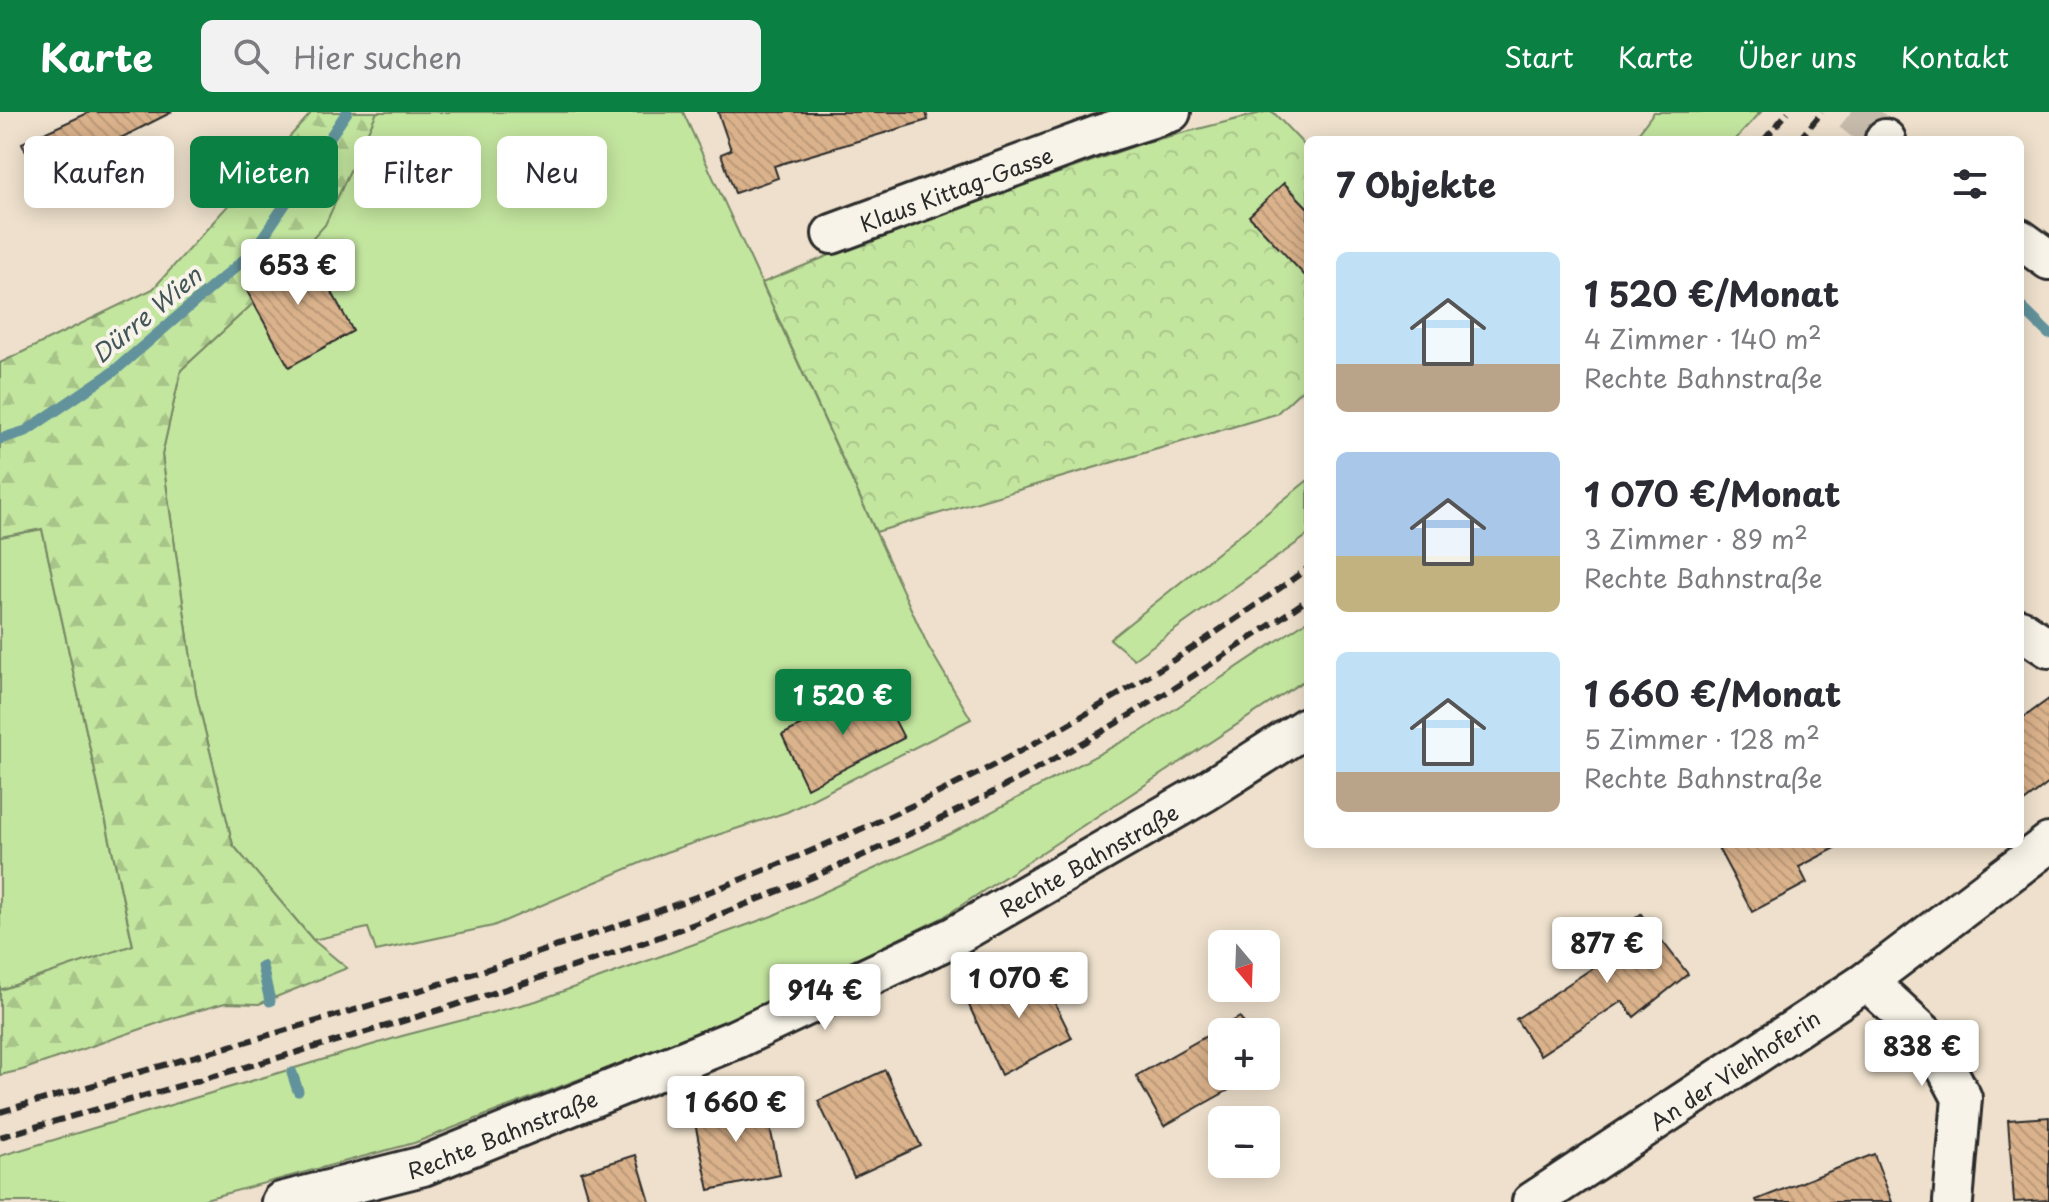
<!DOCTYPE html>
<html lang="de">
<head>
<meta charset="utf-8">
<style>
  body { margin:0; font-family:"Playpen Sans",sans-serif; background:#f2f2f3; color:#2b2b33; height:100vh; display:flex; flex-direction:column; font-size:30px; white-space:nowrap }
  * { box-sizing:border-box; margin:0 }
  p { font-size:26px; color:#7c7c81 }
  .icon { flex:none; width:44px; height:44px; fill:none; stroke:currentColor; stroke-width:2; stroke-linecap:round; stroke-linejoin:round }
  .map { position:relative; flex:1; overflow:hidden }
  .drawer { position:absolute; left:1304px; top:24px; width:720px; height:712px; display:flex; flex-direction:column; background:#fff; border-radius:12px; box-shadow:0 4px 20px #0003 }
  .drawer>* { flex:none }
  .guide { position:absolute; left:24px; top:24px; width:760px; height:72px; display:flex; gap:16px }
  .needle { width:52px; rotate:161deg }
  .controls { position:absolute; left:1208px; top:818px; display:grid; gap:16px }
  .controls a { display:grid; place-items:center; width:72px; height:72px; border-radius:12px; background:#fff; box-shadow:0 4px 20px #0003; font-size:40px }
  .price { position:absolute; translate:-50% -68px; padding:0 18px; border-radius:8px; background:#fff; color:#222; font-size:26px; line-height:52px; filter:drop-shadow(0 2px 4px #0008) }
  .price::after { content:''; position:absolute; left:50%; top:48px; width:24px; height:18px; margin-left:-12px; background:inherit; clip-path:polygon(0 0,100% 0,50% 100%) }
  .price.current { background:#0b8043; color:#fff }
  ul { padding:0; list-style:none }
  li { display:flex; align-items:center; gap:24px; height:200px; padding:0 32px }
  li span { display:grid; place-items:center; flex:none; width:224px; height:160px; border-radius:12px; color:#555 }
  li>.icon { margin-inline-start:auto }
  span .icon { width:96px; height:96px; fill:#fffc; stroke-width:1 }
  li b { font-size:34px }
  h2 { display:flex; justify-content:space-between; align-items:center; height:96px; padding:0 32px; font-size:34px }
  .tag { padding:0 28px; border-radius:12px; background:#fff; box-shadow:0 4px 20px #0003; font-size:28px; line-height:72px }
  .tag.current { background:#0b8043; color:#fff }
  header { display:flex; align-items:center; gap:48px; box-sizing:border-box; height:112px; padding:0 40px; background:#0b8043; color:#fff }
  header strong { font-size:38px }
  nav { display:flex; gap:44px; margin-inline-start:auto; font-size:28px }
  .search { width:560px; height:72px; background:#f2f2f3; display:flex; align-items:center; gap:20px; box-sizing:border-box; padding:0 28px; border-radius:12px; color:#7c7c81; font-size:30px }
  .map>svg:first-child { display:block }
  .green { fill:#c3e69f; stroke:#778865; stroke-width:2 }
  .forest { fill:url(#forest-firs); stroke:#778865; stroke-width:2 }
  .park { fill:url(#park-crowns); stroke:#778865; stroke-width:2 }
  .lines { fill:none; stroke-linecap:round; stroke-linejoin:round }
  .stream { stroke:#62929b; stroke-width:11 }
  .building { fill:url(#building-back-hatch); stroke:#2b2b2b; stroke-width:2 }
  .street-tunnel { stroke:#c7bcac; stroke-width:38; stroke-dasharray:38 19; stroke-linecap:butt }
  .street-casing { stroke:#2b2b2b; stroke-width:44 }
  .street { stroke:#f7f3e8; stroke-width:38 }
  .rail { stroke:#2b2b2b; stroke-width:6; stroke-dasharray:12 6; stroke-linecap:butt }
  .labels { text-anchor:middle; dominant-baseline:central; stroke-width:8; stroke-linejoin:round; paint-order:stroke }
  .street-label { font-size:22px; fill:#2b2b2b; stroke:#f7f3e8 }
  .water-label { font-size:24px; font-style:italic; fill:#42565a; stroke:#f7f3e8 }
</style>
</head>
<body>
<header>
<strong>Karte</strong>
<div class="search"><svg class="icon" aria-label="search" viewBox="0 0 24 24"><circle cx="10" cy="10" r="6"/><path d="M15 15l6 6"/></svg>Hier suchen</div>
<nav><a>Start</a><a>Karte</a><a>Über uns</a><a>Kontakt</a></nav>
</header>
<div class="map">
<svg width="2049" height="1090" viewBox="0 0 2049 1090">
  <defs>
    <pattern id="forest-firs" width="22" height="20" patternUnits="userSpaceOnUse" patternTransform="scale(2)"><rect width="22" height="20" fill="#c3e69f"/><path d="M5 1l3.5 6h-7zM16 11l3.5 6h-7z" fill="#a8c589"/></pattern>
    <pattern id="park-crowns" width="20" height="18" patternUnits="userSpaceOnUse" patternTransform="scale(2)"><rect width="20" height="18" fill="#c3e69f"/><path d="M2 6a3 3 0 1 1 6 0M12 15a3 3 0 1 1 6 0" fill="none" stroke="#a8c589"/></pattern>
    <pattern id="building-back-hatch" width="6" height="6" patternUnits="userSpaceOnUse" patternTransform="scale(2)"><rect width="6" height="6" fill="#dab28b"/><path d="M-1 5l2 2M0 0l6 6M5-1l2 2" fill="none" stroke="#bb9978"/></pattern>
  </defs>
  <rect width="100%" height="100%" fill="#eee0cc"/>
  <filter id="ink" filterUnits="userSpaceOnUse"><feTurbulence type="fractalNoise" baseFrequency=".0125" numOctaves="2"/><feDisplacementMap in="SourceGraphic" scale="16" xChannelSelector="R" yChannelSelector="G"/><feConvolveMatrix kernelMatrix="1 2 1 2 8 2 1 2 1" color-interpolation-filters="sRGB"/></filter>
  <g filter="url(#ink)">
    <path class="green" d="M 377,0 L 683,0 L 928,534 L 971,607 L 787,700 L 666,740 L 493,814 L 376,839 L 368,816 L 313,828 L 233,733 L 196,582 L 162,343 L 181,258 L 262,183 Z
      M 1654,0 L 1761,0 L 1735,28 L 1633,28 Z
      M 1308,368 L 1308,423 L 1134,547 L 1110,527 Z
      M 42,417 L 133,834 L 0,878 L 0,425 Z
      M 1308,508 L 1308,566 L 942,806 L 722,912 L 414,1031 L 194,1090 L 0,1090 L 0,1044 L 402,924 L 536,889 L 772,804 L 954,720 L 1142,619 Z"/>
    <path class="forest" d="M 312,0 L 377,0 L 325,113 L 262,183 L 181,258 L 162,343 L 196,582 L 233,733 L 313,828 L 347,856 L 259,892 L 225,891 L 179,904 L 22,958 L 0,963 L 0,878 L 133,833 L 42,417 L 0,425 L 0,251 L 153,177 Z"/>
    <path class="park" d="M 1265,0 L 1273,0 L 1308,37 L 1308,272 L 1276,302 L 876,420 L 762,171 L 842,138 L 1143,31 Z"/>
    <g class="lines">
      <path class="stream" d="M 2020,194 L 2049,222
        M 0,327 L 26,319 L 113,260 L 253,140 L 347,0
        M 262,854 L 270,889
        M 292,961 L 298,979"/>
    </g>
    <path class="building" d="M 90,0 L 172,0 L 97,38 L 106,59 L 47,86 L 22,31 Z
      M 718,0 L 926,0 L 928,8 L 774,54 L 778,66 L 735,81 L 721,42 L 731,38 Z
      M 1284,71 L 1308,96 L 1308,167 L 1249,104 Z
      M 308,136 L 353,219 L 289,255 L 243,172 Z
      M 877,574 L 904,626 L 807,676 L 782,623 Z
      M 2049,587 L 2049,671 L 2020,693 L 2020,608 Z
      M 1716,732 L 1843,732 L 1799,755 L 1807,771 L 1752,800 Z
      M 1641,802 L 1688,862 L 1634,905 L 1622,889 L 1540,943 L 1516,907 L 1594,855 L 1586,844 Z
      M 1037,855 L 1072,926 L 1001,963 L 967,889 Z
      M 1240,905 L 1249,920 L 1222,920 L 1222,964 L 1254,964 L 1164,1014 L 1136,964 Z
      M 885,958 L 921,1034 L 854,1065 L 818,989 Z
      M 764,987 L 780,1063 L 709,1078 L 693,1002 Z
      M 2049,1005 L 2049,1088 L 2014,1090 L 2008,1008 Z
      M 1874,1042 L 1892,1090 L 1757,1090 L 1756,1088 Z
      M 636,1043 L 650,1090 L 590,1090 L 581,1060 Z"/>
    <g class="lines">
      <path class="street-tunnel" d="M 1851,0 L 1885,27"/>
      <g class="street-casing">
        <g id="street">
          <path d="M 1885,27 L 1886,28"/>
          <path id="s1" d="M 832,122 L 1099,23 L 1171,0"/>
          <path d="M 2020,127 L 2049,148"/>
          <path d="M 2020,517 L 2049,536"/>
          <path d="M 1867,869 L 1932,929 L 1962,986 L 1953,1090"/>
          <path id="s2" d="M 281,1090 L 423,1054 L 736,927 L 953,825 L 1205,680 L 1308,614"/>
          <path id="s3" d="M 1532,1090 L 1867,869 L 2049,731"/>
        </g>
      </g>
      <use href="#street" class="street"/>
      <path class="rail" d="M 1764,28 L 1788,0
        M 1799,28 L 1822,0
        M 0,1000 C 307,911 619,832 909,695 C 1050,629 1183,547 1308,456
        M 0,1025 C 283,943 572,870 843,752 C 1007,681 1162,589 1308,487"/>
    </g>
  </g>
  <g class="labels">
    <g class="street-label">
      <text stroke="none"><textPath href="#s1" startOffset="132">Klaus Kittag-Gasse</textPath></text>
      <text stroke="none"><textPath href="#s2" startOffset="880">Rechte Bahnstraße</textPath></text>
      <text stroke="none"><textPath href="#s3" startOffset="242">An der Viehhoferin</textPath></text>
      <text stroke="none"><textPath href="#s2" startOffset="232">Rechte Bahnstraße</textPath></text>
    </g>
    <g class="water-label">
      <text transform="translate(146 202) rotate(-40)">Dürre Wien</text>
    </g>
  </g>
</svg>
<div class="controls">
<a><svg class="needle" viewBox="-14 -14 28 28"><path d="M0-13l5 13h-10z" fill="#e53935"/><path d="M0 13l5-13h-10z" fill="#7c7c81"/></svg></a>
<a>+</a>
<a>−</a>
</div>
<b class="price" style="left:298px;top:195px">653 €</b>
<b class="price current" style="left:843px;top:625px">1 520 €</b>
<b class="price" style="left:1607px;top:873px">877 €</b>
<b class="price" style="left:1019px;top:908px">1 070 €</b>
<b class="price" style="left:825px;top:920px">914 €</b>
<b class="price" style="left:1922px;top:976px">838 €</b>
<b class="price" style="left:736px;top:1032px">1 660 €</b>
<div class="guide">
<a class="tag">Kaufen</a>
<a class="tag current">Mieten</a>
<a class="tag">Filter</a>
<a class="tag">Neu</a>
</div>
<section class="drawer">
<h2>7 Objekte<svg class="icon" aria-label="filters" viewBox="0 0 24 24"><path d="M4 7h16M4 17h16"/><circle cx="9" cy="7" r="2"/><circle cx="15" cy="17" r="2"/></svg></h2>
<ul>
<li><span style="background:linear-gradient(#bfe0f5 70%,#b9a48a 0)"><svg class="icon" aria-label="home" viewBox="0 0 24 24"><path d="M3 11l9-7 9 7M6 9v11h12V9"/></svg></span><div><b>1 520 €/Monat</b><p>4 Zimmer · 140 m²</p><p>Rechte Bahnstraße</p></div></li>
<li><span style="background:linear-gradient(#a9c7e8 65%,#c2b280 0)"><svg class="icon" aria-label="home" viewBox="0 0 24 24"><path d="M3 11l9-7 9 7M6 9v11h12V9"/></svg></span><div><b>1 070 €/Monat</b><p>3 Zimmer · 89 m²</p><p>Rechte Bahnstraße</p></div></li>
<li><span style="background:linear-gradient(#bfe0f5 75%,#b9a48a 0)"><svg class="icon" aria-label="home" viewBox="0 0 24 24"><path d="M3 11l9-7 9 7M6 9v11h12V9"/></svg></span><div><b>1 660 €/Monat</b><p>5 Zimmer · 128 m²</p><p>Rechte Bahnstraße</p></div></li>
</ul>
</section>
</div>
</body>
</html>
